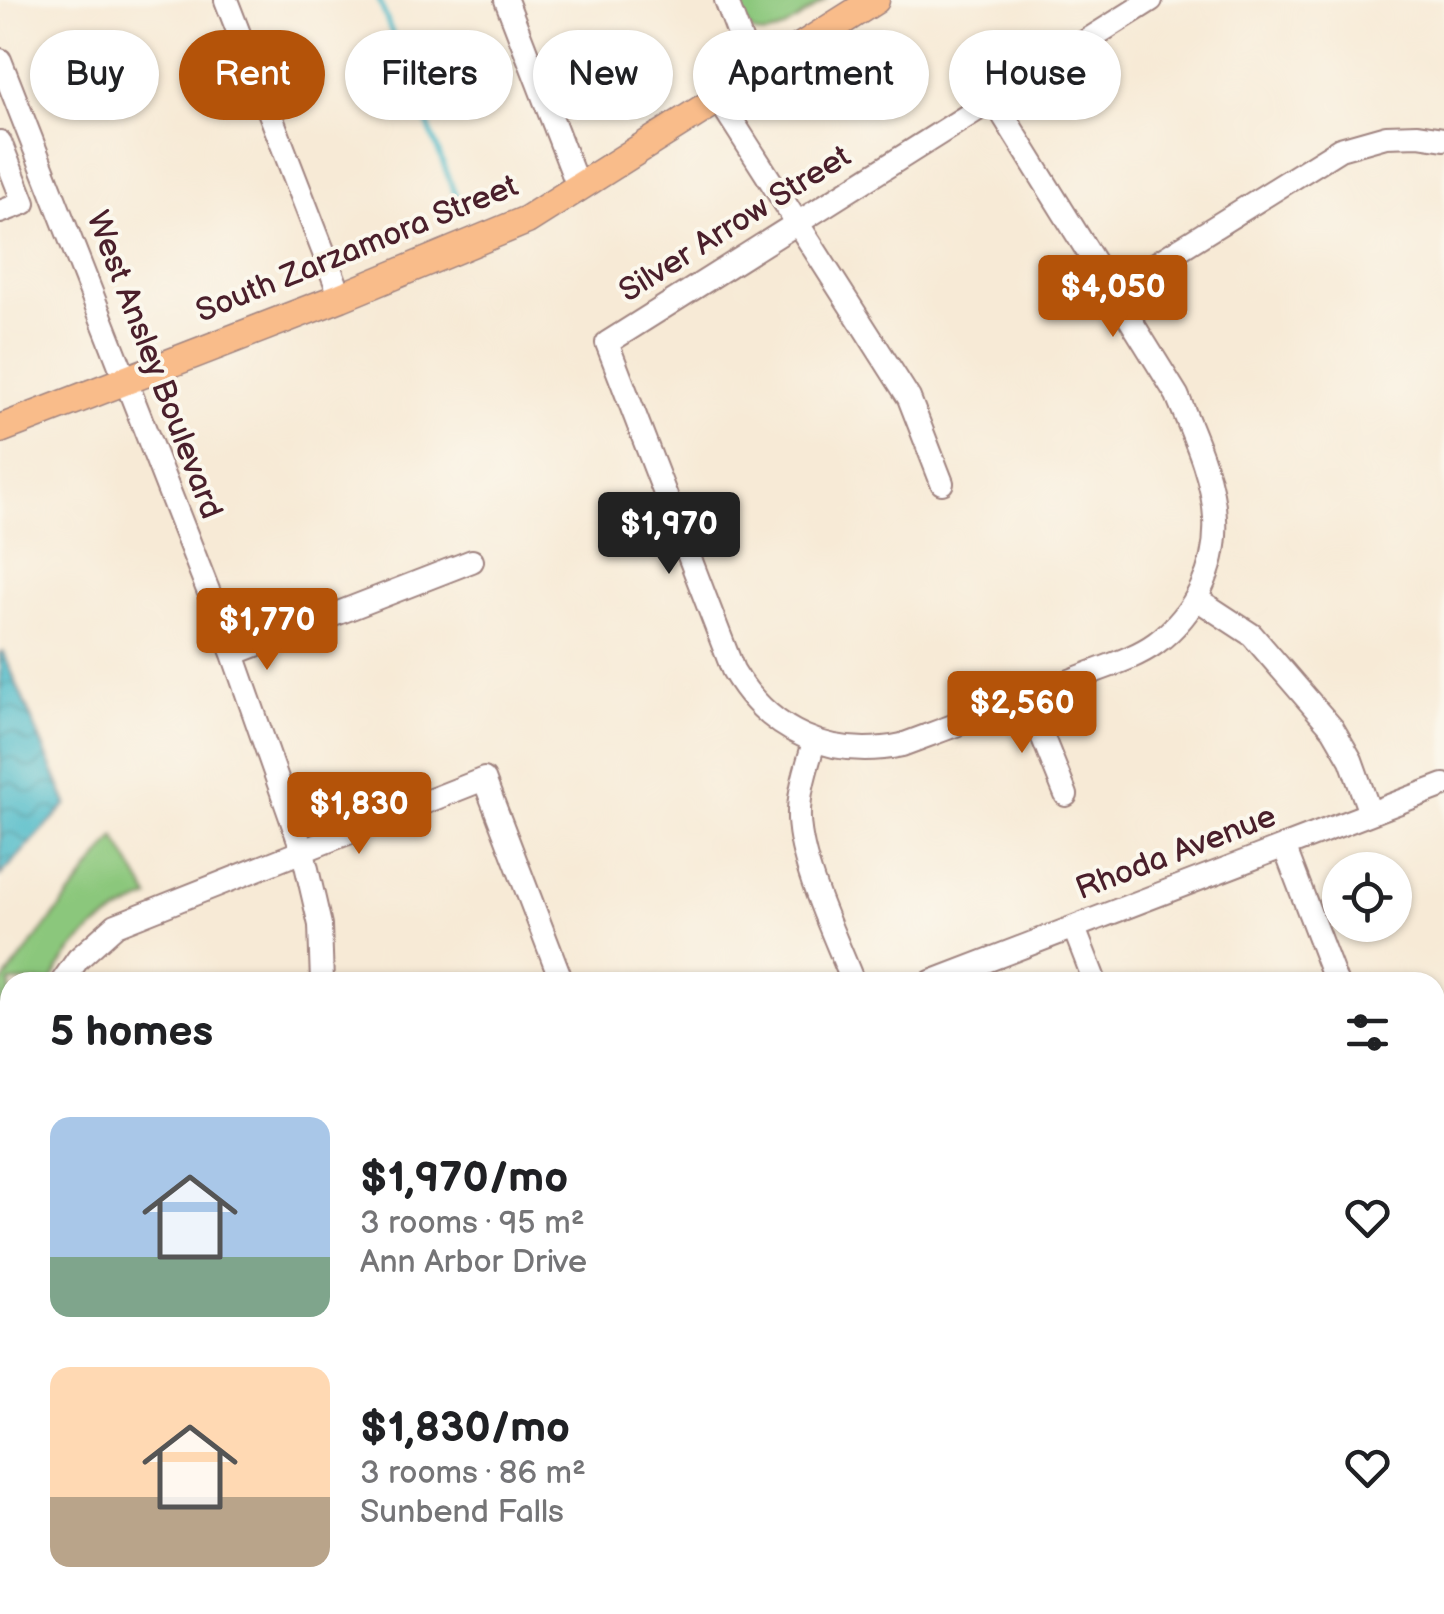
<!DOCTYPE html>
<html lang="en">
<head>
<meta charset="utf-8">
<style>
  body { margin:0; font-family:"Balsamiq Sans",sans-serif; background:#f2f2f2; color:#202124; height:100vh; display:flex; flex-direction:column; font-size:38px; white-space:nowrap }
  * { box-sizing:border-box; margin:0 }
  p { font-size:32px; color:#757577 }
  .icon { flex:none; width:55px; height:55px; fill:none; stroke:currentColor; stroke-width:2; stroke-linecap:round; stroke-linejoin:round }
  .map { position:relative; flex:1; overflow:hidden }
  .side { position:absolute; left:0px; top:972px; width:1445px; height:642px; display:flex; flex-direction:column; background:#fff; border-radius:30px 30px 0 0; box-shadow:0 2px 8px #0004 }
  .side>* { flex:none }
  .hud { position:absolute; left:30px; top:30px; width:1385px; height:90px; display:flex; gap:20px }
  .fabs { position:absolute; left:1322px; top:852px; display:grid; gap:20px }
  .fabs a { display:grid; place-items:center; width:90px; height:90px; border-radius:50%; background:#fff; box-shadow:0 2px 8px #0004; font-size:50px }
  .price { position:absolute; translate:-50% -85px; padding:0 22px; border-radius:10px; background:#b45309; color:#fff; font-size:32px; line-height:65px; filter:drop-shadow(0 2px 5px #0008) }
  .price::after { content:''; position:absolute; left:50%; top:60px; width:30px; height:22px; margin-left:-15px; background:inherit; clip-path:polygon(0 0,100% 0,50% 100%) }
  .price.current { background:#222; color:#fff }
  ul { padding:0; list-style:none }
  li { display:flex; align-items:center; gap:30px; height:250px; padding:0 50px }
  li span { display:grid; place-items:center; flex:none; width:280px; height:200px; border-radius:20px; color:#555 }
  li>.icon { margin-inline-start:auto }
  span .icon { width:120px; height:120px; fill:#fffc; stroke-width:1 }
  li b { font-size:42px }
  h2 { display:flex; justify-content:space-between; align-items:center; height:120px; padding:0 50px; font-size:42px }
  .tag { padding:0 35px; border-radius:45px; background:#fff; box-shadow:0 2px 8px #0004; font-size:35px; line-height:90px }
  .tag.current { background:#b45309; color:#fff }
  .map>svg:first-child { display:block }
  .green { fill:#8bc77c; stroke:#6a7354; stroke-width:2.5 }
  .water { fill:url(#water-waves); stroke:#4c6c7a; stroke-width:2.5 }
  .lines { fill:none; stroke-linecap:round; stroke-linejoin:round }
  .stream { stroke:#4dbac8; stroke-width:5 }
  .minor-casing { stroke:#a08480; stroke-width:26 }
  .major-casing { stroke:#a08480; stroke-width:31 }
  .minor { stroke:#fff; stroke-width:22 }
  .major { stroke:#f9bc8a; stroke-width:28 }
  .labels { text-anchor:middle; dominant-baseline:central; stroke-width:8; stroke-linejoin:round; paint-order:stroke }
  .street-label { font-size:32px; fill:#4a1f2b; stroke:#fbf7ec }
</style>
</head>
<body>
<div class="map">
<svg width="1444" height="1614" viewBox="0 0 1444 1614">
  <defs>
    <pattern id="water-waves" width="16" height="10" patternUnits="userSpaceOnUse" patternTransform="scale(2.5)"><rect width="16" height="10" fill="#4dbac8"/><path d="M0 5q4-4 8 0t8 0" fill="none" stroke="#4297a3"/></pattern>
  </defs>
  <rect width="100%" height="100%" fill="#fbf7ec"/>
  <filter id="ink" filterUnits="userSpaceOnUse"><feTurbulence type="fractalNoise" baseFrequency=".01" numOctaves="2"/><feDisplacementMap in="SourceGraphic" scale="20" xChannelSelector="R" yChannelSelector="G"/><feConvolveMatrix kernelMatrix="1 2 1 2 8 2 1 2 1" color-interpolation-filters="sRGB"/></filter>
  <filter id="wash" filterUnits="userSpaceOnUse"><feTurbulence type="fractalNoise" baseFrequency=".0048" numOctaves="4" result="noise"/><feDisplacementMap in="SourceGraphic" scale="40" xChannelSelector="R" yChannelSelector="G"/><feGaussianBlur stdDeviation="2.25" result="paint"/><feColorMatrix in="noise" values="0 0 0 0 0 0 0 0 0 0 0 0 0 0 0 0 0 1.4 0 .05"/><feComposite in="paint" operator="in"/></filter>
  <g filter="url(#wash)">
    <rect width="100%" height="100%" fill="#f7ead6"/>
    <path class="green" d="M 736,0 L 825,0 C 808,11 768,49 750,29 C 743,22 740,9 736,0 Z
      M 115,837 L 150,898 C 106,916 73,938 51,982 L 10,982 L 10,1060 L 0,1051 L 0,986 Z"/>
    <path class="water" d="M 3,651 L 67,804 L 0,876 L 0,653 Z"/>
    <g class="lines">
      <path class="stream" d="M 379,0 L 459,204"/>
    </g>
  </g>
  <g filter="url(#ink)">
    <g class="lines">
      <g class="minor-casing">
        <path id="minor" d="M 226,0 L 341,297
          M 506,0 L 579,189
          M 726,0 L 755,77
          M 0,60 L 233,654 L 303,852 L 320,925 L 322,982
          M 993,99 L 1177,395 C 1193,434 1213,476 1215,518 C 1218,567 1195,614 1156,643 C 1134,659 1104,667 1080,677 C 1021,701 961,723 902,745 C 831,760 769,732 733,670 L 607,343 C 788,229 969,114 1151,0
          M 719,100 L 909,398 L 942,483
          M 0,142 L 24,203 L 0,212
          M 1114,290 L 1340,149 L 1386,136 L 1418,135 L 1444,139
          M 1197,599 L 1252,635 L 1333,729 L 1351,760 L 1370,813
          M 233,654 L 472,561
          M 1027,698 L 1066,795
          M 814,742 C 807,767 798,792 799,819 C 801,867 835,936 853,982
          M 1284,846 L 1336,982
          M 1074,928 L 1095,982
          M 62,982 L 78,959 L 116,925 L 484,779 L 562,982
          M 931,982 L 1444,785
          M 0,1206 L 10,1197
          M 1435,1241 L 1444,1265
          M 0,1451 L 10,1447
          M 0,1522 L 10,1548
          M 1435,1556 L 1444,1552
          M 32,1605 L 35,1614
          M 408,1605 L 411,1614
          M 635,1605 L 639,1614
          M 850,1605 L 854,1614
          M 1093,1605 L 1097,1614
          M 146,1614 L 170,1605"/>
      </g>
      <g class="major-casing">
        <path id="major" d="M 0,429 L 341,297 L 527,220 L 875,0"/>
      </g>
      <use href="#minor" class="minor"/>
      <use href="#major" class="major"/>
    </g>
  </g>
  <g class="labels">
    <g class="street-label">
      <text transform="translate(735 224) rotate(-32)">Silver Arrow Street</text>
      <text transform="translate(357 249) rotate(-22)">South Zarzamora Street</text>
      <text transform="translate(154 365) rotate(69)">West Ansley Boulevard</text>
      <text transform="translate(1176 853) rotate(-21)">Rhoda Avenue</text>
    </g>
  </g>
</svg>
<div class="fabs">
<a><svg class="icon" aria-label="locate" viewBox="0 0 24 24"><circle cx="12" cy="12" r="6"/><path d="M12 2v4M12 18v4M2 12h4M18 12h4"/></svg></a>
</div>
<b class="price" style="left:1113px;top:340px">$4,050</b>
<b class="price current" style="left:669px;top:577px">$1,970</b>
<b class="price" style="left:267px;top:673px">$1,770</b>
<b class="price" style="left:1022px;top:756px">$2,560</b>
<b class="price" style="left:359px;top:857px">$1,830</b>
<div class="hud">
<a class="tag">Buy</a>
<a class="tag current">Rent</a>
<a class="tag">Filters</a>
<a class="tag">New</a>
<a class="tag">Apartment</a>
<a class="tag">House</a>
</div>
<section class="side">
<h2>5 homes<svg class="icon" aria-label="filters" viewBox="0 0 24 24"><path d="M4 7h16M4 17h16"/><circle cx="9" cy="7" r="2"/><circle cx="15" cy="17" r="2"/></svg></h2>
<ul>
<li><span style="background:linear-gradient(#a9c7e8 70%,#7fa58c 0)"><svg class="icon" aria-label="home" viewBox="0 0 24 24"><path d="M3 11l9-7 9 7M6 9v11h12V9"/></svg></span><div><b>$1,970/mo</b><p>3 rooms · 95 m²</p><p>Ann Arbor Drive</p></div><svg class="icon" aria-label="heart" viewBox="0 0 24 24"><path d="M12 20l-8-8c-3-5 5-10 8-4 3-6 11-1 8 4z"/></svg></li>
<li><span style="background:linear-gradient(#ffd9b3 65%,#b9a48a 0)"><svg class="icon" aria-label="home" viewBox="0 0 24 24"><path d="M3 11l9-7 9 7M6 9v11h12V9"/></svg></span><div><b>$1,830/mo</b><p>3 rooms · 86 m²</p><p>Sunbend Falls</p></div><svg class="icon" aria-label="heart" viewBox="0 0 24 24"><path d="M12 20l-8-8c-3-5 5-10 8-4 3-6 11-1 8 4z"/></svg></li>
</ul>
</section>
</div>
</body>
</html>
